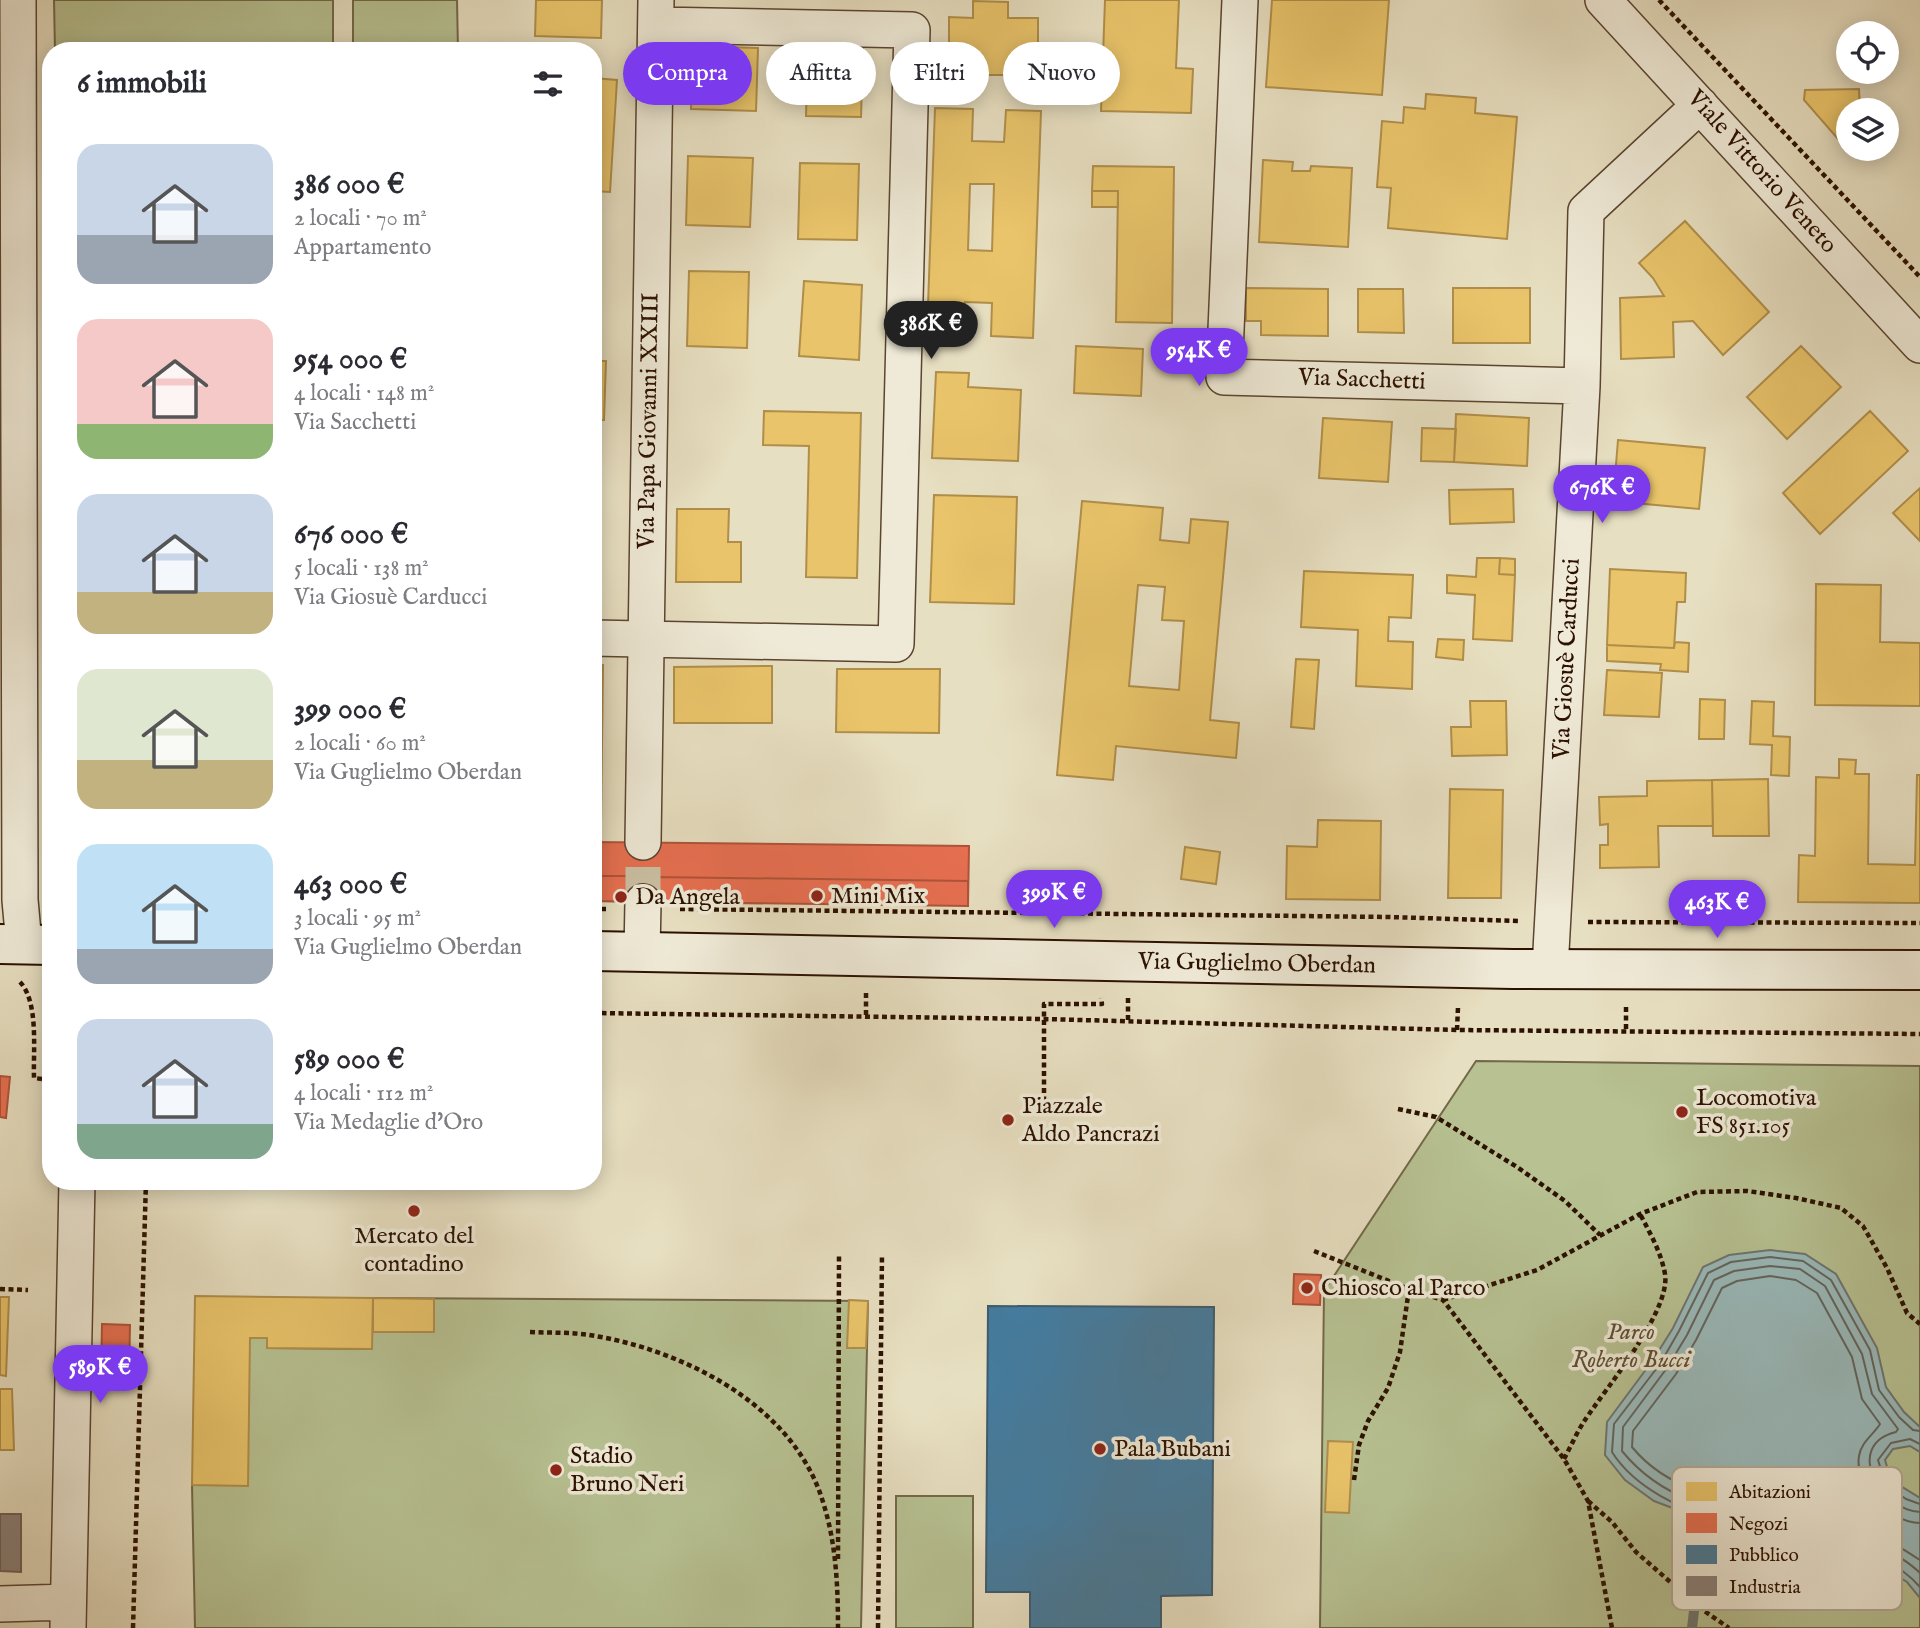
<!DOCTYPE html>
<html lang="it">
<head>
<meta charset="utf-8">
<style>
  body { margin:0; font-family:"IM FELL English",serif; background:#f7f7f7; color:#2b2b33; height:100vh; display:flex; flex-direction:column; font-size:26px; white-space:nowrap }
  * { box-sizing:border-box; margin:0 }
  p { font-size:23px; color:#7c7c81 }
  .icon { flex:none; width:38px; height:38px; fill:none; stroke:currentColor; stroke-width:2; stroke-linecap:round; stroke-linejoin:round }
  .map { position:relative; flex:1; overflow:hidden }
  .details { position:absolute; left:42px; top:42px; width:560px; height:1148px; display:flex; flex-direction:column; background:#fff; border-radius:28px; box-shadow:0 4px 18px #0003 }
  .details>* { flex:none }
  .guide { position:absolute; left:623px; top:42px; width:665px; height:63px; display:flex; gap:14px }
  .controls { position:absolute; left:1836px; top:21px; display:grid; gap:14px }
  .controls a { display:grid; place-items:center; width:63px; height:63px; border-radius:50%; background:#fff; box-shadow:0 4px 18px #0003; font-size:35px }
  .price { position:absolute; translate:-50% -60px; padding:0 16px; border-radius:24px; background:#7c3aed; color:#fff; font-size:23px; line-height:46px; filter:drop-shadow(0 2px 4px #0008) }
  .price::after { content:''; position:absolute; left:50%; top:42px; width:21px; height:16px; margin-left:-10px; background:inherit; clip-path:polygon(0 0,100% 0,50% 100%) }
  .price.current { background:#222; color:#fff }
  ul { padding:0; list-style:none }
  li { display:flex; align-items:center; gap:21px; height:175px; padding:0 35px }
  li span { display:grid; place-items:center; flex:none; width:196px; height:140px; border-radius:21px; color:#555 }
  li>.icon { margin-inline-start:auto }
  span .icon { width:84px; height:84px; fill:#fffc; stroke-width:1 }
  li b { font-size:30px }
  h2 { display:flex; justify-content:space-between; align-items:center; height:84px; padding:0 35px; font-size:30px }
  .tag { padding:0 24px; border-radius:32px; background:#fff; box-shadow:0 4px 18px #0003; font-size:24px; line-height:63px }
  .tag.current { background:#7c3aed; color:#fff }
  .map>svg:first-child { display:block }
  .green { fill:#b7c192; stroke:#726949; stroke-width:2 }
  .water { fill:#9ababb; stroke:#6e7670; stroke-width:2 }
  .homes { fill:#e9c46a; stroke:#b08e4a; stroke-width:2; fill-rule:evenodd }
  .shops { fill:#e76f51; stroke:#af5339; stroke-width:2 }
  .public { fill:#457b9d; stroke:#3e5b6e; stroke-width:2 }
  .industry { fill:#8a817c; stroke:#6e5f57; stroke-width:2 }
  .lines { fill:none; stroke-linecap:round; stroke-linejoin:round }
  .shore { stroke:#63665e; stroke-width:2 }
  .stream { stroke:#6e7670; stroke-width:10 }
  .minor-tunnel { stroke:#cbc0a4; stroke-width:35; stroke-dasharray:35 18; stroke-linecap:butt }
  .minor-casing { stroke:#5b4430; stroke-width:38 }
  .secondary-casing { stroke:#2c1100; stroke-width:42 }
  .path { stroke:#2c1100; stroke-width:4.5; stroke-dasharray:5 3.5; stroke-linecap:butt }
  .minor { stroke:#efead7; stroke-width:35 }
  .secondary { stroke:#efead7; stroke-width:38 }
  .poi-dot { fill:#8f2418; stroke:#efead7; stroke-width:2.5 }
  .labels { text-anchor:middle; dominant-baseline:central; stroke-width:7; stroke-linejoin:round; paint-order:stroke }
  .street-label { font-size:24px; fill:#2c1100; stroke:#efead7 }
  .poi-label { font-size:24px; fill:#2c1100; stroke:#efead7; text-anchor:start }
  .park-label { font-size:24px; font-style:italic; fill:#5d4f33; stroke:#efead7 }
  .key { fill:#efead7; stroke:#b4a996; stroke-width:2 }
  .key-label { font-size:19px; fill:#2c1100 }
</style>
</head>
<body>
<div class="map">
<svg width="1920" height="1628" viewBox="0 0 1920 1628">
  <rect width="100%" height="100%" fill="#e7dfc1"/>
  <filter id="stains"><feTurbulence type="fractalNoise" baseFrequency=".00286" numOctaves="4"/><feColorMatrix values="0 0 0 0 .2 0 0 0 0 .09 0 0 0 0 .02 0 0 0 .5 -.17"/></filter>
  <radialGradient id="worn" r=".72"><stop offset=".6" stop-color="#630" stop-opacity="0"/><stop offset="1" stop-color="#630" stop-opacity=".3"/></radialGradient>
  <path class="green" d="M 54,0 L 333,0 L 333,51 L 55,51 Z
    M 353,0 L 457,0 L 458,51 L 353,51 Z
    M 1476,1061 L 1920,1066 L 1920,1628 L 1320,1628 L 1324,1291 Z
    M 373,1298 L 868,1301 L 861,1628 L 195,1628 L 192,1485 L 250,1338 L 267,1338 L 268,1348 L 371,1349 Z
    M 896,1496 L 973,1496 L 973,1628 L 896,1628 Z"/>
  <path class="water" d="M 1770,1250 L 1805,1254 L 1836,1274 L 1877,1348 L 1886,1387 L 1904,1412 L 1920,1427 L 1920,1452 L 1910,1446 L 1893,1449 L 1885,1460 L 1891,1480 L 1920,1498 L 1920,1598 L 1907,1582 L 1863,1555 L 1827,1540 L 1720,1526 L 1654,1501 L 1625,1480 L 1605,1455 L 1607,1422 L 1653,1360 L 1673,1328 L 1703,1267 L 1729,1255 Z"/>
  <path class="homes" d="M 536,0 L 602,0 L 601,38 L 535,36 Z
    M 1105,0 L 1179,0 L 1176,68 L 1193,69 L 1191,113 L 1101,111 Z
    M 1272,0 L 1389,0 L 1382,95 L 1266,87 Z
    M 973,1 L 1008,2 L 1008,18 L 1038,18 L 1038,64 L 1007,63 L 1007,75 L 970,75 L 970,63 L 949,62 L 949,17 L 973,18 Z
    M 808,44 L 863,46 L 861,117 L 806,116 Z
    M 693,46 L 758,48 L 756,111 L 691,109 Z
    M 593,78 L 617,80 L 610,192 L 593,191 Z
    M 1859,89 L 1860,110 L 1848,110 L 1848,147 L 1845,147 L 1804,100 L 1805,90 Z
    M 1426,94 L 1476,98 L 1475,113 L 1517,117 L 1507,239 L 1388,228 L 1391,188 L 1377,187 L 1382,121 L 1403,123 L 1404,107 L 1425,109 Z
    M 935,108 L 973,109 L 972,141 L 1004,142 L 1006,110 L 1041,111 L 1033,338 L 991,336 L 992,303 L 965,302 L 964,334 L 927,334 ZM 970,184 L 994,184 L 992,251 L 968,250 Z
    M 688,156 L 753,158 L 750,227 L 686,225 Z
    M 1263,160 L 1293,162 L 1292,171 L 1310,171 L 1311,166 L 1352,168 L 1348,247 L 1259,242 Z
    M 800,163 L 859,164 L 857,240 L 798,239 Z
    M 1093,166 L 1174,167 L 1172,323 L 1116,322 L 1118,191 L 1092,191 Z
    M 1092,191 L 1118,191 L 1118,207 L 1092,207 Z
    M 1685,221 L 1769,312 L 1723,355 L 1693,321 L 1673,322 L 1674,357 L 1621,359 L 1620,298 L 1664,296 L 1653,278 L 1639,263 Z
    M 593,238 L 601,238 L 600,308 L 593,308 Z
    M 689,271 L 749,272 L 747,348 L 687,346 Z
    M 804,281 L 862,285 L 859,360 L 799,356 Z
    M 1246,288 L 1328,289 L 1328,336 L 1261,335 L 1261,321 L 1246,321 Z
    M 1453,288 L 1530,288 L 1530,343 L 1453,343 Z
    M 1358,289 L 1403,289 L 1404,333 L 1358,332 Z
    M 1076,346 L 1143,349 L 1141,396 L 1074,393 Z
    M 1801,346 L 1841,387 L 1787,439 L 1747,397 Z
    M 593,361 L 606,361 L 604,420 L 593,420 Z
    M 936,372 L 969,373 L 968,387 L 1021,390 L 1018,461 L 932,458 Z
    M 764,411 L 861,413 L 857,578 L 806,577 L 809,446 L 763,445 Z
    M 1870,411 L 1908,451 L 1820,534 L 1783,493 Z
    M 1456,414 L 1529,418 L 1527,466 L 1454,462 Z
    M 1323,418 L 1392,422 L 1388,482 L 1319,478 Z
    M 1422,428 L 1456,429 L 1454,462 L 1421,461 Z
    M 1618,440 L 1705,448 L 1699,509 L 1613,501 Z
    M 593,481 L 600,482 L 598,583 L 593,583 Z
    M 1920,488 L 1920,541 L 1893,513 Z
    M 1513,489 L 1514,522 L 1450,524 L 1449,490 Z
    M 934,495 L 1017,497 L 1014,604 L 930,602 Z
    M 1082,501 L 1163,508 L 1160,540 L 1189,543 L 1191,519 L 1228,522 L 1210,720 L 1239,723 L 1236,758 L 1116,746 L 1113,780 L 1057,775 ZM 1138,585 L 1165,587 L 1162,620 L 1184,621 L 1179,690 L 1129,686 Z
    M 677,509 L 729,509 L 728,542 L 741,542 L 741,582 L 676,582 Z
    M 1477,558 L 1500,558 L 1499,574 L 1515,575 L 1512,641 L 1473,639 L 1475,595 L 1447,593 L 1447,575 L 1476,577 Z
    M 1500,558 L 1515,559 L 1515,575 L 1499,574 Z
    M 1610,569 L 1686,573 L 1685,602 L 1677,602 L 1674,648 L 1607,645 Z
    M 1304,571 L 1413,575 L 1411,618 L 1389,617 L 1388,641 L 1413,642 L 1412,689 L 1356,686 L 1358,630 L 1301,627 Z
    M 1816,584 L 1881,585 L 1880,642 L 1920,643 L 1920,706 L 1815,705 Z
    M 1438,639 L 1464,640 L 1463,660 L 1436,657 Z
    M 1675,642 L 1689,643 L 1688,672 L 1660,670 L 1661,664 L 1607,661 L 1607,645 L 1674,648 Z
    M 1296,659 L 1319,660 L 1314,729 L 1291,727 Z
    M 593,665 L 603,665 L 601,825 L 593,825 Z
    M 772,666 L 772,723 L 674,723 L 674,667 Z
    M 837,669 L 940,669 L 939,733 L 836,732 Z
    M 1607,670 L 1662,673 L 1659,717 L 1604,715 Z
    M 1700,699 L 1725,700 L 1724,739 L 1699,739 Z
    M 1470,701 L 1506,701 L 1507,755 L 1452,756 L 1451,727 L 1471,727 Z
    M 1752,701 L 1774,702 L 1773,736 L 1790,737 L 1789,776 L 1771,775 L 1772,745 L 1750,744 Z
    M 1839,759 L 1856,760 L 1855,774 L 1869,774 L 1868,864 L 1915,865 L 1917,775 L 1920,775 L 1920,903 L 1798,902 L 1799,855 L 1815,856 L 1816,777 L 1839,778 Z
    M 1768,779 L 1769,836 L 1713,836 L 1712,780 Z
    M 1712,780 L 1713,826 L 1658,826 L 1659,867 L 1600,868 L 1600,845 L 1608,845 L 1608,824 L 1600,825 L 1599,797 L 1647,796 L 1647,781 Z
    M 1450,789 L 1503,790 L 1501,898 L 1448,898 Z
    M 1318,820 L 1381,821 L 1380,900 L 1286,899 L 1287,846 L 1317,847 Z
    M 634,842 L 655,842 L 655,893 L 634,902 Z
    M 1185,847 L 1220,852 L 1216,884 L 1181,879 Z
    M 195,1296 L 373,1298 L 372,1349 L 267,1348 L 267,1338 L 250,1338 L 248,1486 L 192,1485 Z
    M 0,1297 L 9,1297 L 6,1376 L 0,1375 Z
    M 373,1298 L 434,1299 L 434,1332 L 373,1332 Z
    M 849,1300 L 868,1301 L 866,1348 L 847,1348 Z
    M 0,1389 L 12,1389 L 14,1450 L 0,1450 Z
    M 1328,1441 L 1353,1442 L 1349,1513 L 1325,1512 Z"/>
  <path class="shops" d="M 593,842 L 969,846 L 968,906 L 593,901 Z
    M 593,876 L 634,876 L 634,902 L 593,901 Z
    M 655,877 L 968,881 L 968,906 L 655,902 Z
    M 0,1076 L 10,1077 L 6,1118 L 0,1117 Z
    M 1294,1274 L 1321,1275 L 1320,1305 L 1293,1304 Z
    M 102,1324 L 130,1325 L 129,1376 L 101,1376 Z"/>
  <path class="public" d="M 988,1306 L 1214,1307 L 1212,1595 L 1161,1596 L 1161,1628 L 1030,1628 L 1030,1592 L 986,1592 Z"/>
  <path class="industry" d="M 0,1514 L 21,1514 L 21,1572 L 0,1571 Z"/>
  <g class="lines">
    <path class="shore" d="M 1920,1431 L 1913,1430 L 1899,1417 L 1879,1390 L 1870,1350 L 1831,1280 L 1803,1261 L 1770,1257 L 1731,1262 L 1708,1273 L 1679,1331 L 1660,1364 L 1614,1424 L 1612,1452 C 1634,1487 1683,1512 1723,1520 C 1758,1526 1795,1523 1829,1533 C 1857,1541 1901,1565 1920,1587
      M 1920,1444 L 1910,1439 L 1891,1443 L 1878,1460 L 1886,1485 L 1906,1499 L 1920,1504
      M 1920,1512 C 1880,1510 1843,1445 1896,1432 L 1898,1429 L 1872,1394 L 1862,1354 L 1825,1286 L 1800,1269 L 1770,1266 L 1734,1271 L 1714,1280 L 1687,1335 L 1667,1368 L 1623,1427 L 1622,1451 C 1662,1500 1713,1510 1773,1517 C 1793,1519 1813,1519 1832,1524 C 1856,1532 1902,1555 1920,1573
      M 1920,1523 C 1889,1522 1854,1488 1859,1456 C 1861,1442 1874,1434 1880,1424 L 1862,1399 L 1852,1357 L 1817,1293 L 1796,1280 L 1770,1276 L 1737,1281 L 1722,1288 L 1696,1340 L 1676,1374 L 1633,1431 L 1632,1447 C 1668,1491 1724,1501 1777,1506 C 1796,1508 1816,1509 1835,1514 C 1866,1524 1893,1543 1920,1560"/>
    <path class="stream" d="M 1692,1628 L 1698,1577 L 1698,1519"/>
    <path class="minor-tunnel" d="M 643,902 L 643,842"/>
    <g class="minor-casing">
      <path id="minor" d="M 18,0 L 20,900 L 24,944
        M 1240,0 L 1224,377 L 1582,386
        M 1603,0 L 1920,345
        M 593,638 L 896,644 L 912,30 L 656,25
        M 643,842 L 656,0
        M 642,952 L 643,902
        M 1550,969 L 1582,386 L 1586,211 L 1700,105
        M 0,1604 L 68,1602
        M 68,1628 L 77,1181"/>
    </g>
    <g class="secondary-casing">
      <path id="secondary" d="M 0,944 L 51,945
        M 593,951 L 1513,969 L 1920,970"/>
    </g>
    <path class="path" d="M 1659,0 L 1920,277
      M 593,909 L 606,909
      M 680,909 L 1389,917 L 1518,921
      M 1588,922 L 1920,923
      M 20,982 C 39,1002 33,1051 34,1078 L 42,1079
      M 866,993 L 866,1017
      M 1128,998 L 1128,1022
      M 1626,1007 L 1626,1031
      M 593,1013 L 1043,1019 L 1457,1030 L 1920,1034
      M 1457,1030 L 1458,1007
      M 1398,1109 L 1436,1117 L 1517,1167 L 1565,1201 L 1600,1235
      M 1044,1110 L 1044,1004 L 1102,1004 L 1101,998
      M 1314,1251 L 1409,1289 L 1443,1300 L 1564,1459 L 1588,1501 L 1612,1628
      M 0,1289 L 28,1290
      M 1443,1300 L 1537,1270 L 1640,1214 L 1697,1192 L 1747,1191 L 1796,1198 L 1841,1208 L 1863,1226 L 1887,1268 L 1907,1313 L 1920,1324
      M 530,1332 C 550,1333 570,1332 589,1335 C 682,1349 794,1405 823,1502 C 836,1543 838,1585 838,1628
      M 1564,1459 C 1571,1446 1577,1432 1585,1420 C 1606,1388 1671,1311 1665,1274 C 1661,1252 1650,1233 1640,1214
      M 1354,1480 L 1359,1445 L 1368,1421 L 1388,1388 L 1400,1352 L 1409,1289
      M 1588,1501 L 1612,1522 L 1636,1552 L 1700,1608 L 1729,1628
      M 838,1559 L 839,1255
      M 133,1628 L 146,1181
      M 878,1628 L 882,1254"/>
    <use href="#minor" class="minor"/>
    <use href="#secondary" class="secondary"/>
  </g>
  <g class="poi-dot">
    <circle cx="817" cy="896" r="7"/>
    <circle cx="621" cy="897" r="7"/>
    <circle cx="1682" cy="1112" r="7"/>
    <circle cx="1008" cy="1120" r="7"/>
    <circle cx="414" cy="1211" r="7"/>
    <circle cx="1307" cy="1288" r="7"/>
    <circle cx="1100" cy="1449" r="7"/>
    <circle cx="556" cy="1470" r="7"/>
  </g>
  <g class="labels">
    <g class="street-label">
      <text transform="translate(1762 172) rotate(48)">Viale Vittorio Veneto</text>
      <text transform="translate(1362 380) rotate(2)">Via Sacchetti</text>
      <text transform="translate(649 421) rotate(-89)">Via Papa Giovanni XXIII</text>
      <text transform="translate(1567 659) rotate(-87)">Via Giosuè Carducci</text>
      <text transform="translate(1257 964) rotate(1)">Via Guglielmo Oberdan</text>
    </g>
    <g class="poi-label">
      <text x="831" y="896">Mini Mix</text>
      <text x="635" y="897">Da Angela</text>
      <text x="1696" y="1098">Locomotiva<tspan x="1696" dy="28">FS 851.105</tspan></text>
      <text x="1022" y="1106">Piazzale<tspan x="1022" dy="28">Aldo Pancrazi</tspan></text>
      <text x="414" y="1236" text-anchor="middle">Mercato del<tspan x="414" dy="28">contadino</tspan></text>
      <text x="1321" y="1288">Chiosco al Parco</text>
      <text x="1114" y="1449">Pala Bubani</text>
      <text x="570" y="1456">Stadio<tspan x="570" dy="28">Bruno Neri</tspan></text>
    </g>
    <g class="park-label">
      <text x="1631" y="1332">Parco<tspan x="1631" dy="28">Roberto Bucci</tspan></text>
    </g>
  </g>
  <rect x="1672" y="1467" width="230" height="143" rx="10" class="key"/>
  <rect x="1686" y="1482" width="31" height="19" fill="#e9c46a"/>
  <rect x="1686" y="1513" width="31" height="20" fill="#e76f51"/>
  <rect x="1686" y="1545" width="31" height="19" fill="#457b9d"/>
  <rect x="1686" y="1576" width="31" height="20" fill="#8a817c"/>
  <g class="key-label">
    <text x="1729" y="1498">Abitazioni</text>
    <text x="1729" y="1530">Negozi</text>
    <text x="1729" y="1561">Pubblico</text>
    <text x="1729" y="1593">Industria</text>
  </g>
  <rect width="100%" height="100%" filter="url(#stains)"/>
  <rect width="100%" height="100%" fill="url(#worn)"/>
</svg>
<div class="controls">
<a><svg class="icon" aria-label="locate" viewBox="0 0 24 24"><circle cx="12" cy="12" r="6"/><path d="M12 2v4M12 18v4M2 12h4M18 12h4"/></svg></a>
<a><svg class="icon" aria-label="layers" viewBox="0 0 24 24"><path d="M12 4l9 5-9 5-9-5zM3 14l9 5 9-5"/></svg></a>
</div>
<b class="price current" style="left:931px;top:361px">386K €</b>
<b class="price" style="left:1199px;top:388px">954K €</b>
<b class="price" style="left:1602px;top:525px">676K €</b>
<b class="price" style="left:1054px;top:930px">399K €</b>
<b class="price" style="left:1717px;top:940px">463K €</b>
<b class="price" style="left:100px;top:1405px">589K €</b>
<div class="guide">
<a class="tag current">Compra</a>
<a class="tag">Affitta</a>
<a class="tag">Filtri</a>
<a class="tag">Nuovo</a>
</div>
<section class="details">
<h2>6 immobili<svg class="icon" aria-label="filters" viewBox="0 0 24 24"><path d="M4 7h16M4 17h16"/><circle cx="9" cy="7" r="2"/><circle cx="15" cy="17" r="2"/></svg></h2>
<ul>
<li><span style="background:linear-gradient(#c9d6e8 65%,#9aa5b1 0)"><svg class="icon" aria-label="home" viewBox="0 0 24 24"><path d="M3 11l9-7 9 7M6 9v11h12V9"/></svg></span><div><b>386 000 €</b><p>2 locali · 70 m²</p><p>Appartamento</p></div></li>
<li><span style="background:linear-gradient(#f6c9c9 75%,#8fb573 0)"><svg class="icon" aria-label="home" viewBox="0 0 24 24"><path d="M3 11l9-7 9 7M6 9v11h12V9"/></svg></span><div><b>954 000 €</b><p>4 locali · 148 m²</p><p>Via Sacchetti</p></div></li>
<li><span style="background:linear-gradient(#c9d6e8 70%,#c2b280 0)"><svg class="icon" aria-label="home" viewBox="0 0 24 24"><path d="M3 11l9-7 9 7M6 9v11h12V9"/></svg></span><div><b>676 000 €</b><p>5 locali · 138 m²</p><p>Via Giosuè Carducci</p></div></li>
<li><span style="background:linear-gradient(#dfe7d0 65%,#c2b280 0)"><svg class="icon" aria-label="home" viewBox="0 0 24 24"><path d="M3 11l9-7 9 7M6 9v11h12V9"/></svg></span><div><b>399 000 €</b><p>2 locali · 60 m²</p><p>Via Guglielmo Oberdan</p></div></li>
<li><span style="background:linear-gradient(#bfe0f5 75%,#9aa5b1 0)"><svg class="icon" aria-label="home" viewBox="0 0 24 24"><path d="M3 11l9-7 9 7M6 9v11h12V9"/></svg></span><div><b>463 000 €</b><p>3 locali · 95 m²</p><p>Via Guglielmo Oberdan</p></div></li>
<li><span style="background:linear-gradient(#c9d6e8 75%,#7fa58c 0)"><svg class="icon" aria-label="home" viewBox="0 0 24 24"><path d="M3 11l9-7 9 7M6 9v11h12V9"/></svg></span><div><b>589 000 €</b><p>4 locali · 112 m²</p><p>Via Medaglie d'Oro</p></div></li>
</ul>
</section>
</div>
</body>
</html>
